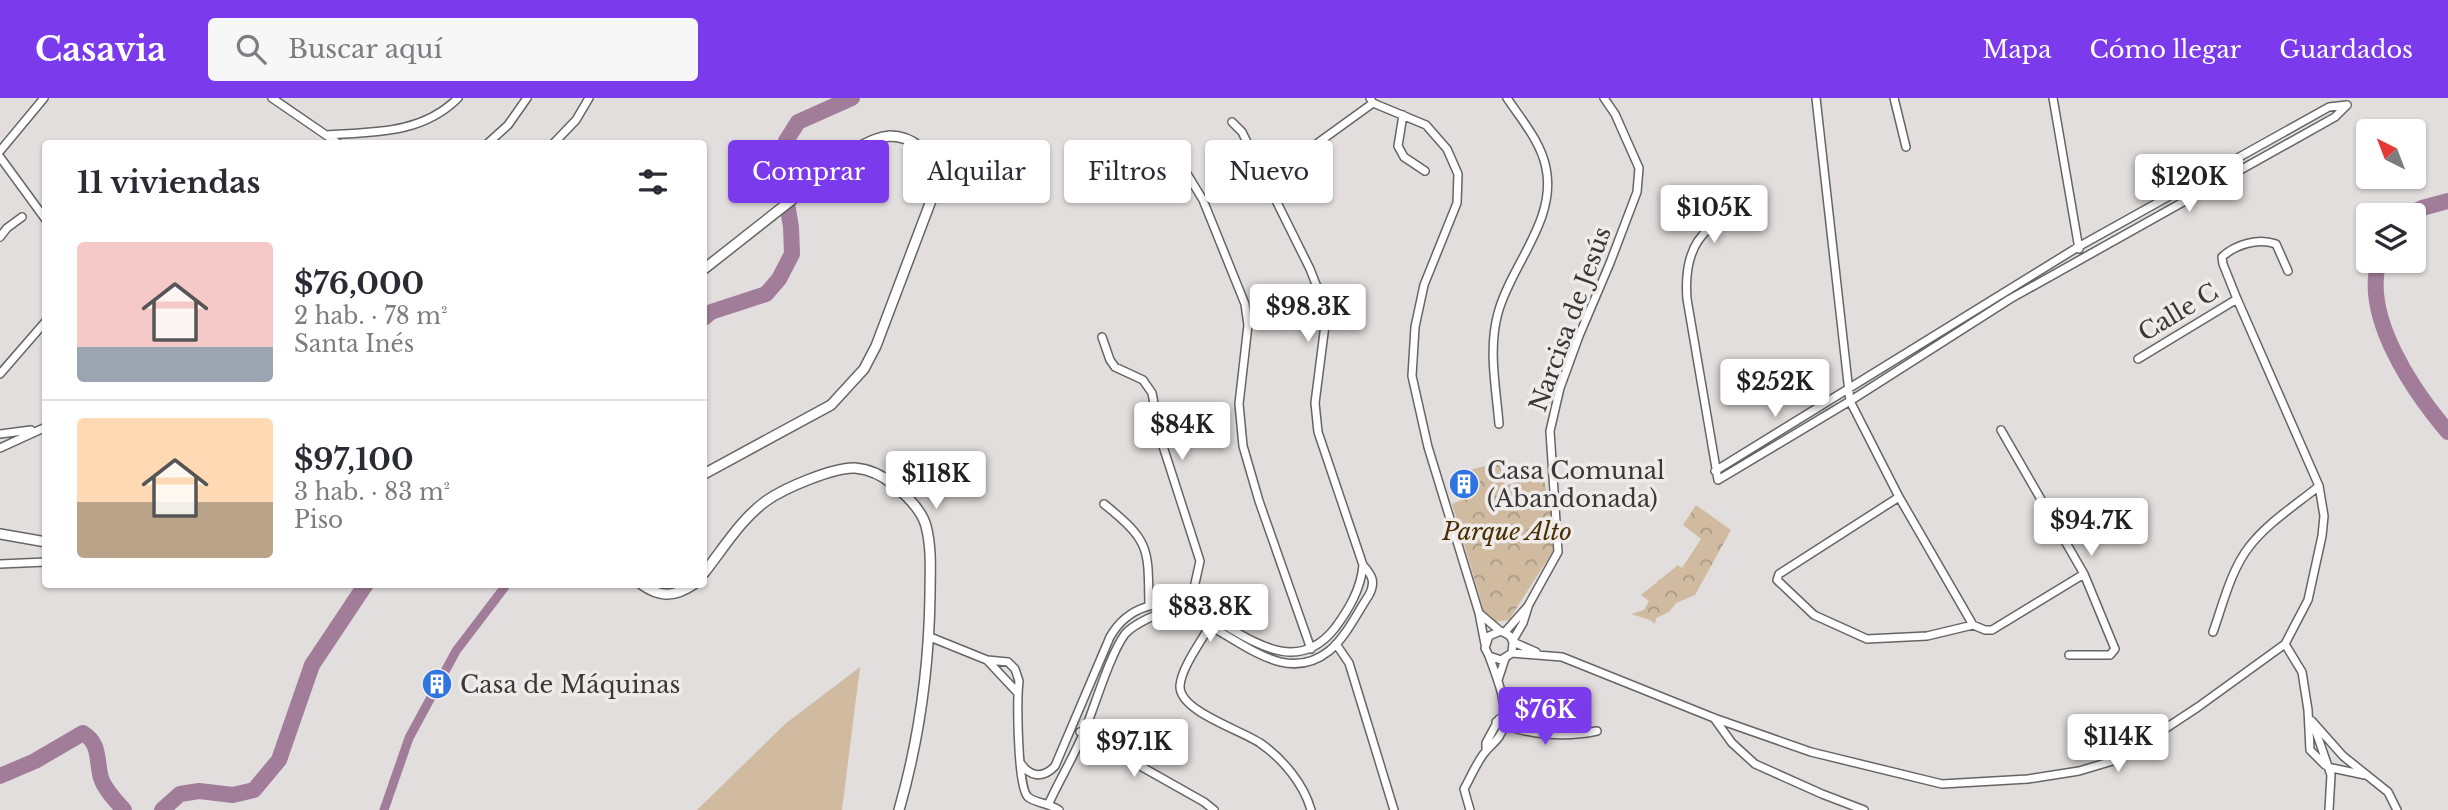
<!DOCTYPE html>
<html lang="es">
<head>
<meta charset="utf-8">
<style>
  body { margin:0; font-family:"Libre Baskerville",serif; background:#f7f7f7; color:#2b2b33; height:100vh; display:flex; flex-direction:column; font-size:26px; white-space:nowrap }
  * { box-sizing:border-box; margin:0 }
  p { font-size:23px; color:#7c7c81 }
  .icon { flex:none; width:38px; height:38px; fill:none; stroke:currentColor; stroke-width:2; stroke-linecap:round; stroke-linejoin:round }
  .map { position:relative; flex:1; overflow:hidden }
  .drawer { position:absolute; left:42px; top:42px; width:665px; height:448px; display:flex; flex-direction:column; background:#fff; border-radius:7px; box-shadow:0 2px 5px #0004 }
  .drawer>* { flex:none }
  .top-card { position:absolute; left:728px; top:42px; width:665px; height:63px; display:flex; gap:14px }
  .needle { width:46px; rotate:318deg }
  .controls { position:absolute; left:2356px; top:21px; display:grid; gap:14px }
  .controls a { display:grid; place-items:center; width:70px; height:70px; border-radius:7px; background:#fff; box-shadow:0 2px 5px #0004; font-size:35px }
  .price { position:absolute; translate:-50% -60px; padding:0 16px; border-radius:7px; background:#fff; color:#222; font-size:23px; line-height:46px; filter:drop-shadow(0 2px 4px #0008) }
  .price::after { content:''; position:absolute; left:50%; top:42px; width:21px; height:16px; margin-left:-10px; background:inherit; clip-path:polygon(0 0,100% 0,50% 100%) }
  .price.selected { background:#7c3aed; color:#fff }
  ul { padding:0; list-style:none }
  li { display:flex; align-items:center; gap:21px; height:175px; padding:0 35px }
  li+li { border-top:2px solid #e1e1e2 }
  li span { display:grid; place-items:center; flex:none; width:196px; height:140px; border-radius:7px; color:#555 }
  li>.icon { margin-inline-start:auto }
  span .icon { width:84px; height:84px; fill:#fffc; stroke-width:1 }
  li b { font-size:30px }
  h2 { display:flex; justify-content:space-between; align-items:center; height:84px; padding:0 35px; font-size:30px }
  .pill { padding:0 24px; border-radius:7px; background:#fff; box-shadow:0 2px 5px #0004; font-size:24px; line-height:63px }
  .pill.selected { background:#7c3aed; color:#fff }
  header { display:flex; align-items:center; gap:42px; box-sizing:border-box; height:98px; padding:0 35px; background:#7c3aed; color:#fff }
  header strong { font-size:33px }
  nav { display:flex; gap:38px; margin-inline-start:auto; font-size:24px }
  .search { width:490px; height:63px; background:#f7f7f7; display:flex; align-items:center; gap:18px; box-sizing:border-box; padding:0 24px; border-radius:7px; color:#7c7c81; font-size:26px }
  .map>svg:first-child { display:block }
  .park { fill:url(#park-crowns) }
  .garden { fill:#d0bba1 }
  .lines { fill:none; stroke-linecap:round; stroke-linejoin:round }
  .canal { stroke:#a17d99; stroke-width:9 }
  .river { stroke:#a17d99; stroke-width:16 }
  .minor-casing { stroke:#676464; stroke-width:10 }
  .tertiary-casing { stroke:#676464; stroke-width:12 }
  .minor { stroke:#fff; stroke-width:7 }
  .tertiary { stroke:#fff; stroke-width:9 }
  .labels { text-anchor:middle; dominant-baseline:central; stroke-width:7; stroke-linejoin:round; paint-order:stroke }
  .street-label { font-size:24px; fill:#393737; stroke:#efebea }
  .poi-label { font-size:24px; fill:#393737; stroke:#efebea; text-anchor:start }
  .park-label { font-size:24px; font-style:italic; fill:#4b2f00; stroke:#efebea }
</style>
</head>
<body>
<header>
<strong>Casavia</strong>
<div class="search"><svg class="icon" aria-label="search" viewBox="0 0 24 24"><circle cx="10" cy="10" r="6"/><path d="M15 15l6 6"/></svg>Buscar aquí</div>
<nav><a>Mapa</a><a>Cómo llegar</a><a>Guardados</a></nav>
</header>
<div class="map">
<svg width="2448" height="712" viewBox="0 0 2448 712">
  <defs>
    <pattern id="park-crowns" width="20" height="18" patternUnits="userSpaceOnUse" patternTransform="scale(1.75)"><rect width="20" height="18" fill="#d0bba1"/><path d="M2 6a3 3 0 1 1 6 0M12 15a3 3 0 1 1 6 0" fill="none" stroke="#aa9984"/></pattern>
  </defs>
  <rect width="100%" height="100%" fill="#e2dedd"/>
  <path class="park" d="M 1499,364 L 1505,388 L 1543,377 L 1550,409 L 1553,453 L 1509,522 L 1492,524 L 1484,513 L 1452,406 L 1476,396 L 1470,372 Z
    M 1696,407 L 1731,432 L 1695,497 L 1676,505 L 1669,514 L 1656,520 L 1655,526 L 1650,522 L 1631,516 L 1644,512 L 1649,503 L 1641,497 L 1678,467 L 1682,470 L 1701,441 L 1683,427 Z"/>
  <path class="garden" d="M 860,569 L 842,712 L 697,712 L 785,626 Z"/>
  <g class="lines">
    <path class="canal" d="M 384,712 L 409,640 L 456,553 L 507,486"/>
    <path class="river" d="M 2410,117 L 2422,110 L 2448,103
      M 2379,163 C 2362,219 2414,294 2448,334
      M 704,220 L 711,214 L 766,196 L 779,181 L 792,156 L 791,129 L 781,70 L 786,43 L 798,24 L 852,0
      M 0,678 L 35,663 L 83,635 C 101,646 96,663 101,680 C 105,692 116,703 124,712
      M 162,712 L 180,696 L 199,693 L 233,697 L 254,692 L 279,662 L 312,567 L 366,486"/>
    <g class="minor-casing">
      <path id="minor" d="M 272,0 L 339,46
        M 1370,0 L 1373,5 L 1426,27 L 1447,51 L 1458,76 L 1457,105 L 1424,187 L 1415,229 L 1412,278 L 1428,349 L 1479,515 L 1485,546
        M 1816,0 L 1850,303 L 1899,399 L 1973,527 L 1985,532 L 1992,532 L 2084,476 L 2001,332
        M 1894,0 L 1906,49
        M 2053,0 L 2079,151
        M 1403,17 L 1398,48 L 1404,59 L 1425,73
        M 327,37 C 375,34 422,36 458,0
        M 487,46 L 508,27 L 527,0
        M 553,46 L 576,22 L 589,0
        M 1308,52 L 1373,5
        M 0,53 L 44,0
        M 0,59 L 46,122
        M 1181,66 L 1203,102 L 1245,206 L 1248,227 L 1239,306 L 1243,348 L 1259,403 L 1311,551
        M 1754,105 C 1740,114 1724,120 1710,130 C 1688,147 1685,175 1687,201 L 1718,382 L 1850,303 L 2010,201 L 2335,19 L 2347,7
        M 0,139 L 7,130 L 22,119
        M 1102,239 L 1110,262 L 1115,269 L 1143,282 L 1152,295 L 1161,342 L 1200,463 L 1190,508
        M 2138,261 L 2237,201
        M 0,276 L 46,223
        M 1499,326 C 1496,289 1488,251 1498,215 C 1511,167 1557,122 1546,70 C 1541,44 1521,21 1507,0
        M 0,336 L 31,332
        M 0,350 L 46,329
        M 1715,373 L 2078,149 L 2329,9 L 2347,7
        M 1899,399 L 1779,476 L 1777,482 L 1814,517 L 1867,541 L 1927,538 L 1973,527
        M 1104,406 C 1151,444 1148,450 1149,508
        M 0,466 L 46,464
        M 1480,516 L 1500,533
        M 1211,526 C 1202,542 1181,570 1180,588 C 1179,613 1241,632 1260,645 C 1282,660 1304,686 1311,712
        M 1505,534 L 1528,508 L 1558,454 L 1550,333 L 1560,290 L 1579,238 L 1610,165 L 1637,94 L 1639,70 L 1615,16 L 1604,0
        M 2213,534 C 2223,506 2231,472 2249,449 C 2267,425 2296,407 2319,388
        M 930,539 L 987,562 L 1008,564 L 1015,571 L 1019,583 C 1017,600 1017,689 1028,699 C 1035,705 1049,705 1059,712
        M 1513,542 L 1523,525 L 1528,509
        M 1513,544 L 1512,555 L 1501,562 L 1489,558 L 1485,550 L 1489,538 L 1501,533 L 1510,538 L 1513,544 L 1536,554
        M 1336,546 L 1349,565 L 1394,712
        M 2285,546 L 2302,574 L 2308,612 L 2310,652 L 2325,667
        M 1512,555 L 1562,559 L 1714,620 L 1811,654 L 1942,686 L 2028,681 L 2079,673 L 2116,662 L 2142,646 L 2198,609 L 2285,546 L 2308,502 L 2322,438 L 2324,418 L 2319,388 L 2237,201 L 2223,166 L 2222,159 C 2236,146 2258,140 2276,146 L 2288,173
        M 2069,557 L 2110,557 L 2115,551 L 2084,476
        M 987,562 L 1017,594
        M 1498,582 L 1505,561
        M 1714,620 L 1732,645 L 1755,666 L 1822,696 L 1864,712
        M 2312,623 L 2343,658 L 2388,694 L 2397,712
        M 1496,624 C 1527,637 1565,640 1597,633
        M 2314,628 L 2331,677 L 2329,712
        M 1080,634 L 1204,704 L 1214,712
        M 1486,652 L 1486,645 L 1499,621
        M 1020,664 C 1029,679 1043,681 1055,668 L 1110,539 C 1118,525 1130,514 1146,509 C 1159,505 1175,504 1188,508 C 1196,510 1204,516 1212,520 C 1253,543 1297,578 1335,530 C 1349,511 1361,491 1363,467 L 1318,334 L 1315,305 L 1325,227 L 1323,204 L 1310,171 L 1242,34 L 1232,24
        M 2332,670 L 2365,677
        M 1049,705 C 1060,681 1074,658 1084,634 C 1095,608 1110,556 1125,536 C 1131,529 1139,525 1147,521 C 1208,491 1267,602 1329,553 C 1346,539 1357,515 1369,497 C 1376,484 1372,477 1363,467
        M 1470,712 L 1464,691 C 1471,679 1477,663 1486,653 C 1493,645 1502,639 1504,627 C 1507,603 1497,580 1489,558"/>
    </g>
    <g class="tertiary-casing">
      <path id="tertiary" d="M 704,171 L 859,49 C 869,44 878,39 890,38 C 911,38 935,55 935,78 C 935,85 933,93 932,100 L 876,248 L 864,271 L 831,307 L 704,376
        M 0,436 L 46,444
        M 704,475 C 723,451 741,421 766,403 C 784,390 834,369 855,370 C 869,371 883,378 894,387 C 906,397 922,413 926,428 C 932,451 930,474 930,497 C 929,569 919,642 899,712
        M 641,486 C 660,500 675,499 694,486"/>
    </g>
    <use href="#minor" class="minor"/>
    <use href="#tertiary" class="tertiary"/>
  </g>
  <defs>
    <g id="building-disc" transform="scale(1.575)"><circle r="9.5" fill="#2e75e2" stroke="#efebea"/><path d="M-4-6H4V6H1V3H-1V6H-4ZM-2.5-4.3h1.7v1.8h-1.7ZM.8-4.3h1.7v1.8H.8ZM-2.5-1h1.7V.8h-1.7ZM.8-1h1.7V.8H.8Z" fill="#fff"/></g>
  </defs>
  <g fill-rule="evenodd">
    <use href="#building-disc" x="1464" y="386"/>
    <use href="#building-disc" x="437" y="586"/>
  </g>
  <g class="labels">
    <g class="street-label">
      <text transform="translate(2178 214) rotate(-31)">Calle C</text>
      <text transform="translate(1570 221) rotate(-70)">Narcisa de Jesús</text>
    </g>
    <g class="poi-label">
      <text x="1487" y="372">Casa Comunal<tspan x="1487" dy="28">(Abandonada)</tspan></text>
      <text x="460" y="586">Casa de Máquinas</text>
    </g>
    <g class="park-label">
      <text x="1507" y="433">Parque Alto</text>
    </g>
  </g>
</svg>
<div class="controls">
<a><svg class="needle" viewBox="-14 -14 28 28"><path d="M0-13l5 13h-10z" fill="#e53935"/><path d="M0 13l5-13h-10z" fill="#7c7c81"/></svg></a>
<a><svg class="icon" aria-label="layers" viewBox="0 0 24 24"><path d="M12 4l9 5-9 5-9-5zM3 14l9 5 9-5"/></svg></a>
</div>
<b class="price" style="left:2189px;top:116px">$120K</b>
<b class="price" style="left:1714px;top:147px">$105K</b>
<b class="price" style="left:1308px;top:246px">$98.3K</b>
<b class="price" style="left:1775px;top:321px">$252K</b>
<b class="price" style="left:1182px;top:364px">$84K</b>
<b class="price" style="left:936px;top:413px">$118K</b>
<b class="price" style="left:2091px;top:460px">$94.7K</b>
<b class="price" style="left:1210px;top:546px">$83.8K</b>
<b class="price selected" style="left:1545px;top:649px">$76K</b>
<b class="price" style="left:2118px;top:676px">$114K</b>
<b class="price" style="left:1134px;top:681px">$97.1K</b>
<div class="top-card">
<a class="pill selected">Comprar</a>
<a class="pill">Alquilar</a>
<a class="pill">Filtros</a>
<a class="pill">Nuevo</a>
</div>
<section class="drawer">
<h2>11 viviendas<svg class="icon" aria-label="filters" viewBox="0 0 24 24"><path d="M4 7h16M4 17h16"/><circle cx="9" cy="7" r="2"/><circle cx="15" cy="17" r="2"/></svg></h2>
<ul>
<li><span style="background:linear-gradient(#f6c9c9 75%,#9aa5b1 0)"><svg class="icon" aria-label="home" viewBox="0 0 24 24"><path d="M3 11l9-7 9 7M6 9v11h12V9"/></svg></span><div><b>$76,000</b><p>2 hab. · 78 m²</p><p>Santa Inés</p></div></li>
<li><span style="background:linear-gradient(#ffd9b3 60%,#b9a48a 0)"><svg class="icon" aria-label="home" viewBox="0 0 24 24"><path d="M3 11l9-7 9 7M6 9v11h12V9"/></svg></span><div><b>$97,100</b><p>3 hab. · 83 m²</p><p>Piso</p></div></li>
</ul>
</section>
</div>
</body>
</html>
